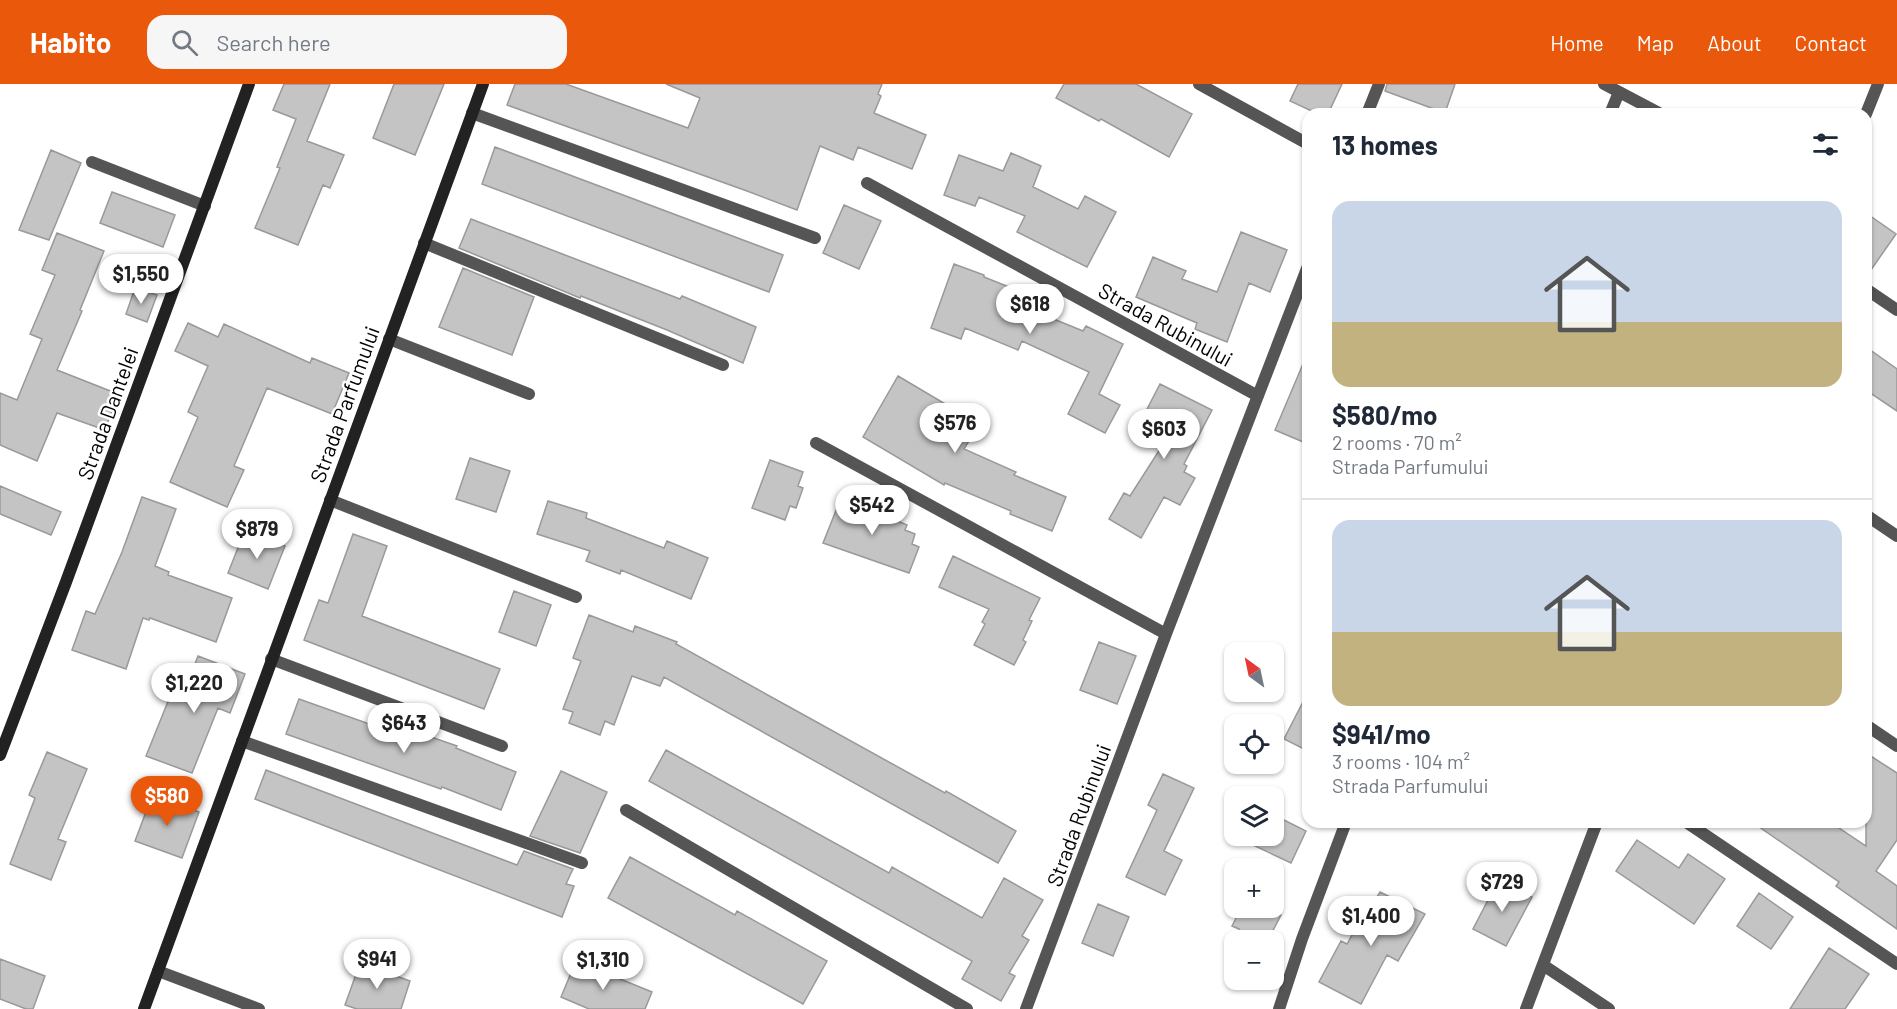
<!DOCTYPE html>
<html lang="en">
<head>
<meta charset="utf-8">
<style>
  body { margin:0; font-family:Barlow,sans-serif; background:#f6f6f7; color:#1f2937; height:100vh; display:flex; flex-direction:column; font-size:22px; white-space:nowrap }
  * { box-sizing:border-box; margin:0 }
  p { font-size:20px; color:#747a83 }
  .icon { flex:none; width:33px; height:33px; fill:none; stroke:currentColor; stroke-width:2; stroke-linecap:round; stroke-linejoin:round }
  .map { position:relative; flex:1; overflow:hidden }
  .side { position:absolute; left:1302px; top:24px; width:570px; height:720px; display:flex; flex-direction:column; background:#fff; border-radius:18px; box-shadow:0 2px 4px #0004 }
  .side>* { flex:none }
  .needle { width:39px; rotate:327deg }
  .fabs { position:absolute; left:1224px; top:558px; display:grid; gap:12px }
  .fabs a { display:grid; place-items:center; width:60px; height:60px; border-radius:12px; background:#fff; box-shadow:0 2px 4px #0004; font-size:30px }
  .price { position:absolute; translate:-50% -51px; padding:0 14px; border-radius:21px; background:#fff; color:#222; font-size:20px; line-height:39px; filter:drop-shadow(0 2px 3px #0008) }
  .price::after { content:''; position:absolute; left:50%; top:36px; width:18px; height:14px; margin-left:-9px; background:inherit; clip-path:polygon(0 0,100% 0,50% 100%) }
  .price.selected { background:#ea580c; color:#fff }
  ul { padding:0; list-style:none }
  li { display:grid; align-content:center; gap:12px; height:318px; padding:0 30px }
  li+li { border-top:2px solid #e0e1e3 }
  li span { display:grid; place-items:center; height:186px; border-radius:18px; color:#555 }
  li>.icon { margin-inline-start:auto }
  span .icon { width:108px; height:108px; fill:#fffc; stroke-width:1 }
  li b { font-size:26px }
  h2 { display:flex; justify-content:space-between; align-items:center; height:72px; padding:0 30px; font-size:26px }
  header { display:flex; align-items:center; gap:36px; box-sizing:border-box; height:84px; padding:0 30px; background:#ea580c; color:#fff }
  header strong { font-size:28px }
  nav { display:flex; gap:33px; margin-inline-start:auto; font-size:21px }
  .search { width:420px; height:54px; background:#f6f6f7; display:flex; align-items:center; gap:15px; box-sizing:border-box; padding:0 21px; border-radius:18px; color:#747a83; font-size:22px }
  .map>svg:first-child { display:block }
  .building { fill:#c4c4c4; stroke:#999; stroke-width:1.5 }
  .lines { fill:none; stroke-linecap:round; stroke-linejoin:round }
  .lane { stroke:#555; stroke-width:12 }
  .street { stroke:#555; stroke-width:12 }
  .secondary { stroke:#222; stroke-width:12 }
  .labels { text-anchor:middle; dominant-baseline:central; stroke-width:5; stroke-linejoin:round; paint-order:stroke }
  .street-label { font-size:21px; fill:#000; stroke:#fff }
</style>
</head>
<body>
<header>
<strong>Habito</strong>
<div class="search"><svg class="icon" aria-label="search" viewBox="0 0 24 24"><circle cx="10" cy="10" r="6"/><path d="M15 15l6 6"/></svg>Search here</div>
<nav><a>Home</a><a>Map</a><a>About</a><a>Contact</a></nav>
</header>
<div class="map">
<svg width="1897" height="925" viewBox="0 0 1897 925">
  <rect width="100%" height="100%" fill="#fff"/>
  <path class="building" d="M 284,0 L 330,0 L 307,57 L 344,71 L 330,104 L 323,101 L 298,161 L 255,144 L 280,84 L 277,83 L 296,35 L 273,26 Z
    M 394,0 L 444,0 L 415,71 L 373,54 Z
    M 515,0 L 566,0 L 688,44 L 700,14 L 666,0 L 882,0 L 878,10 L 881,12 L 874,29 L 926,51 L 912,85 L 858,63 L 853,76 L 820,62 L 797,126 L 747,107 L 507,21 Z
    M 1064,0 L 1136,0 L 1192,30 L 1169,73 L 1101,35 L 1099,37 L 1056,14 Z
    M 1298,0 L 1342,0 L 1328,30 L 1318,30 L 1290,17 Z
    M 1387,0 L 1455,0 L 1445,29 L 1385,7 Z
    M 495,63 L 783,171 L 769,208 L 482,100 Z
    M 51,66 L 81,79 L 49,156 L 19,146 Z
    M 1011,69 L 1041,82 L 1033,103 L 1078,125 L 1085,112 L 1116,128 L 1087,183 L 1017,148 L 1025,132 L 979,113 L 975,122 L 944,111 L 959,71 L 1003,87 Z
    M 112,108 L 175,131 L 163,163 L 100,139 Z
    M 844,121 L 881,137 L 859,185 L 823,169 Z
    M 1866,129 L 1896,150 L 1866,193 Z
    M 471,135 L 680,215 L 682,212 L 756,243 L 743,279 L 667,246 L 581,212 L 580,214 L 459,164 Z
    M 1241,148 L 1287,166 L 1270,208 L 1249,199 L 1227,258 L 1195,245 L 1197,239 L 1136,213 L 1153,173 L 1186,187 L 1182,195 L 1217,208 Z
    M 57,149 L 104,167 L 80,226 L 82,227 L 57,286 L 118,310 L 105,346 L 57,329 L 37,377 L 0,361 L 0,309 L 17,316 L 42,255 L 30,250 L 55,191 L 42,186 Z
    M 954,180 L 984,191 L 984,193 L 1039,215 L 1034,227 L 1083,247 L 1086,242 L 1123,260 L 1099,310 L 1120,321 L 1105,349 L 1068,330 L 1089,288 L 1022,257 L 1018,266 L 965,244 L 961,255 L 931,244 Z
    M 463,184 L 534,213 L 512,271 L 439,243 Z
    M 135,204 L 157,211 L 147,238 L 126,230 Z
    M 188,239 L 218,253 L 224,240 L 310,279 L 312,274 L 349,289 L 332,330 L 267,304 L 234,382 L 244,386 L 227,423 L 170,398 L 198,333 L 188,328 L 208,282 L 175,267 Z
    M 1866,263 L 1897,285 L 1897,327 L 1866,306 Z
    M 1308,268 L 1308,360 L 1275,346 Z
    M 898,292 L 979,340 L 964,365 L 1016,388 L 1014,391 L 1066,413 L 1052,447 L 1010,430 L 1011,427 L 945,399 L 944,401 L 863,353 Z
    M 1160,300 L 1212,326 L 1184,380 L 1187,382 L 1184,388 L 1195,394 L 1180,421 L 1164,413 L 1141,454 L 1109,435 L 1124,409 L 1130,412 L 1171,348 L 1143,333 Z
    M 470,374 L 510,387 L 496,428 L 456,415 Z
    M 770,376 L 803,388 L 798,402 L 803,404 L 796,424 L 790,422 L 785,436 L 752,424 Z
    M 0,402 L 61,428 L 51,451 L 0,430 Z
    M 142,413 L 176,425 L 155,482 L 169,488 L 168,491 L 232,514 L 216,558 L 150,534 L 149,536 L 143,534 L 126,585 L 72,566 L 86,527 L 95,530 L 122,468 Z
    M 841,414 L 907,441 L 905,446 L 915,450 L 912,460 L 919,463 L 909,489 L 823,459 Z
    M 548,417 L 587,429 L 586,434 L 664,464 L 667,457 L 708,474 L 691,515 L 621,486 L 620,490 L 586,477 L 590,467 L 537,450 Z
    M 245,446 L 285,462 L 268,505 L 228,489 Z
    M 353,450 L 387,462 L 362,532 L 500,585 L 484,625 L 304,556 L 319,516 L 328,519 Z
    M 953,472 L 1040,514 L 1029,536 L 1032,537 L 1023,556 L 1026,558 L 1014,581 L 974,561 L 985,540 L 982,538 L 989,525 L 939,503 Z
    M 514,507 L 551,521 L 536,562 L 499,548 Z
    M 589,531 L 633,548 L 635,542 L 677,558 L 676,560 L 784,620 L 945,709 L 946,707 L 1016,747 L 998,779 L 664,593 L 660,602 L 632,592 L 614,641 L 605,637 L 600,651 L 569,639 L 573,628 L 563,625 L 581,577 L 573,574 Z
    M 1099,558 L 1136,572 L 1117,620 L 1080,606 Z
    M 198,572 L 245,590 L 230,629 L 218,624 L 192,689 L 146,672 L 171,610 L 182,614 Z
    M 1308,608 L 1308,667 L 1284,655 Z
    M 299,615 L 403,652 L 405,644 L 457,662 L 456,664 L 516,688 L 501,726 L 442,703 L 441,705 L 286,650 Z
    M 666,666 L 889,789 L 892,783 L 982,834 L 1004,794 L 1043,816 L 1022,852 L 1029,856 L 1009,889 L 1015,892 L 1001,917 L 962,895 L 972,877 L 649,697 Z
    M 47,668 L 87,685 L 58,755 L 66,758 L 51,796 L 10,780 L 35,714 L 29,711 Z
    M 1866,669 L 1897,689 L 1897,756 L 1876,787 L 1897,802 L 1897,845 L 1836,802 L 1839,798 L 1752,738 L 1830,738 L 1866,762 Z
    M 266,686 L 517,781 L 524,767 L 573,785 L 566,800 L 574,802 L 562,833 L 255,715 Z
    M 561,687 L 607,708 L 580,769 L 530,752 Z
    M 1163,690 L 1194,704 L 1164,767 L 1182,776 L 1165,811 L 1126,793 L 1157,726 L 1148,721 Z
    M 152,712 L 199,728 L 182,774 L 135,757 Z
    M 1274,731 L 1306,747 L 1291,779 L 1234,752 L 1274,752 Z
    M 1637,756 L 1679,784 L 1688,770 L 1725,795 L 1694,840 L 1616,787 Z
    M 630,773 L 735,831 L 737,827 L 827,877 L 803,920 L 608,814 Z
    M 1499,795 L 1532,813 L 1506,862 L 1473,845 Z
    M 1380,808 L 1425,830 L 1398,877 L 1387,871 L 1361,920 L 1319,898 L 1341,857 L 1347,860 L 1371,817 L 1374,818 Z
    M 1759,809 L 1793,833 L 1771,865 L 1737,842 Z
    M 1098,820 L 1129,833 L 1113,872 L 1082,859 Z
    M 1241,824 L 1265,824 L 1281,831 L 1268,856 L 1234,856 L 1239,845 L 1232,842 Z
    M 1829,864 L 1869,890 L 1845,925 L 1790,925 Z
    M 0,875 L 45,892 L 33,925 L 26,925 L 0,915 Z
    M 576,877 L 652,908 L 645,925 L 589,925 L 561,913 Z
    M 360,879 L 410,897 L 401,925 L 357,925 L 345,921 Z"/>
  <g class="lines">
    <path class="lane" d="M 424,159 L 723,281
      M 389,255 L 529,310"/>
    <path class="street" d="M 1199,0 L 1308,60
      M 1604,0 L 1661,30
      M 472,29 L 815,154
      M 1367,30 L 1379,0
      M 1610,30 L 1619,8
      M 1866,30 L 1878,0
      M 92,78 L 205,122
      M 867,99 L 1258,312
      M 1866,205 L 1897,226
      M 816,359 L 1166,550
      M 330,416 L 576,513
      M 1866,431 L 1897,452
      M 271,575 L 502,662
      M 1866,641 L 1897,662
      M 242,657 L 582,779
      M 626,726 L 967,925
      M 1686,738 L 1897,880
      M 1543,881 L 1609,925
      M 158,887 L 259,925
      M 1026,925 L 1166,550 L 1308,182
      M 1279,925 L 1302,855 L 1346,738
      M 1526,925 L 1597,738"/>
    <path class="secondary" d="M 0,671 L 66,498 L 249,0
      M 144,925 L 483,0"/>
  </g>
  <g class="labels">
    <g class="street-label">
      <text transform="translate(1166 240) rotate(29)">Strada Rubinului</text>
      <text transform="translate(344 320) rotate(-70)">Strada Parfumului</text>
      <text transform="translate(107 329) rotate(-70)">Strada Dantelei</text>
      <text transform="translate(1078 731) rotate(-70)">Strada Rubinului</text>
    </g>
  </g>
</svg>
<div class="fabs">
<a><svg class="needle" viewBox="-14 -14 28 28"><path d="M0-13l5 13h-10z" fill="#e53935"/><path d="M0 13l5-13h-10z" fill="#747a83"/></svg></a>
<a><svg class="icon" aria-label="locate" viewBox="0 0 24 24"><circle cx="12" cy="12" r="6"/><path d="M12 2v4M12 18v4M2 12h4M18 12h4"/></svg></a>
<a><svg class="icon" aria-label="layers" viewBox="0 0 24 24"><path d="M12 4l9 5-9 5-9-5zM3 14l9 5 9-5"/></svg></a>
<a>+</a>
<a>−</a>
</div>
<b class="price" style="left:141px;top:221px">$1,550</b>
<b class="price" style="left:1030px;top:251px">$618</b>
<b class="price" style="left:955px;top:370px">$576</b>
<b class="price" style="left:1164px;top:376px">$603</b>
<b class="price" style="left:872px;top:452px">$542</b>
<b class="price" style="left:257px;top:476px">$879</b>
<b class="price" style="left:194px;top:630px">$1,220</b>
<b class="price" style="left:404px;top:670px">$643</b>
<b class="price selected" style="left:167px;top:743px">$580</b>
<b class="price" style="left:1502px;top:829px">$729</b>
<b class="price" style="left:1371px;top:863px">$1,400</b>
<b class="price" style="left:377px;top:906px">$941</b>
<b class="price" style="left:603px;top:907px">$1,310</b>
<section class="side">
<h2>13 homes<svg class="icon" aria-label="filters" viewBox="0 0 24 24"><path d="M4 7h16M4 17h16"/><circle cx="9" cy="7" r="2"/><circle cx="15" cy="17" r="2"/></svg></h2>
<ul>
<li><span style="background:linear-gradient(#c9d6e8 65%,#c2b280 0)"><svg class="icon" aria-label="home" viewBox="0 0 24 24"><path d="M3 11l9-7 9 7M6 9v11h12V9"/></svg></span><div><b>$580/mo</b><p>2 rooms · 70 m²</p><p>Strada Parfumului</p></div></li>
<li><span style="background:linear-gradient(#c9d6e8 60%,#c2b280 0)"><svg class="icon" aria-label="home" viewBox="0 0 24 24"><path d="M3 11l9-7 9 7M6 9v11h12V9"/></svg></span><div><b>$941/mo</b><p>3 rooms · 104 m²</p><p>Strada Parfumului</p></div></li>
</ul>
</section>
</div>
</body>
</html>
